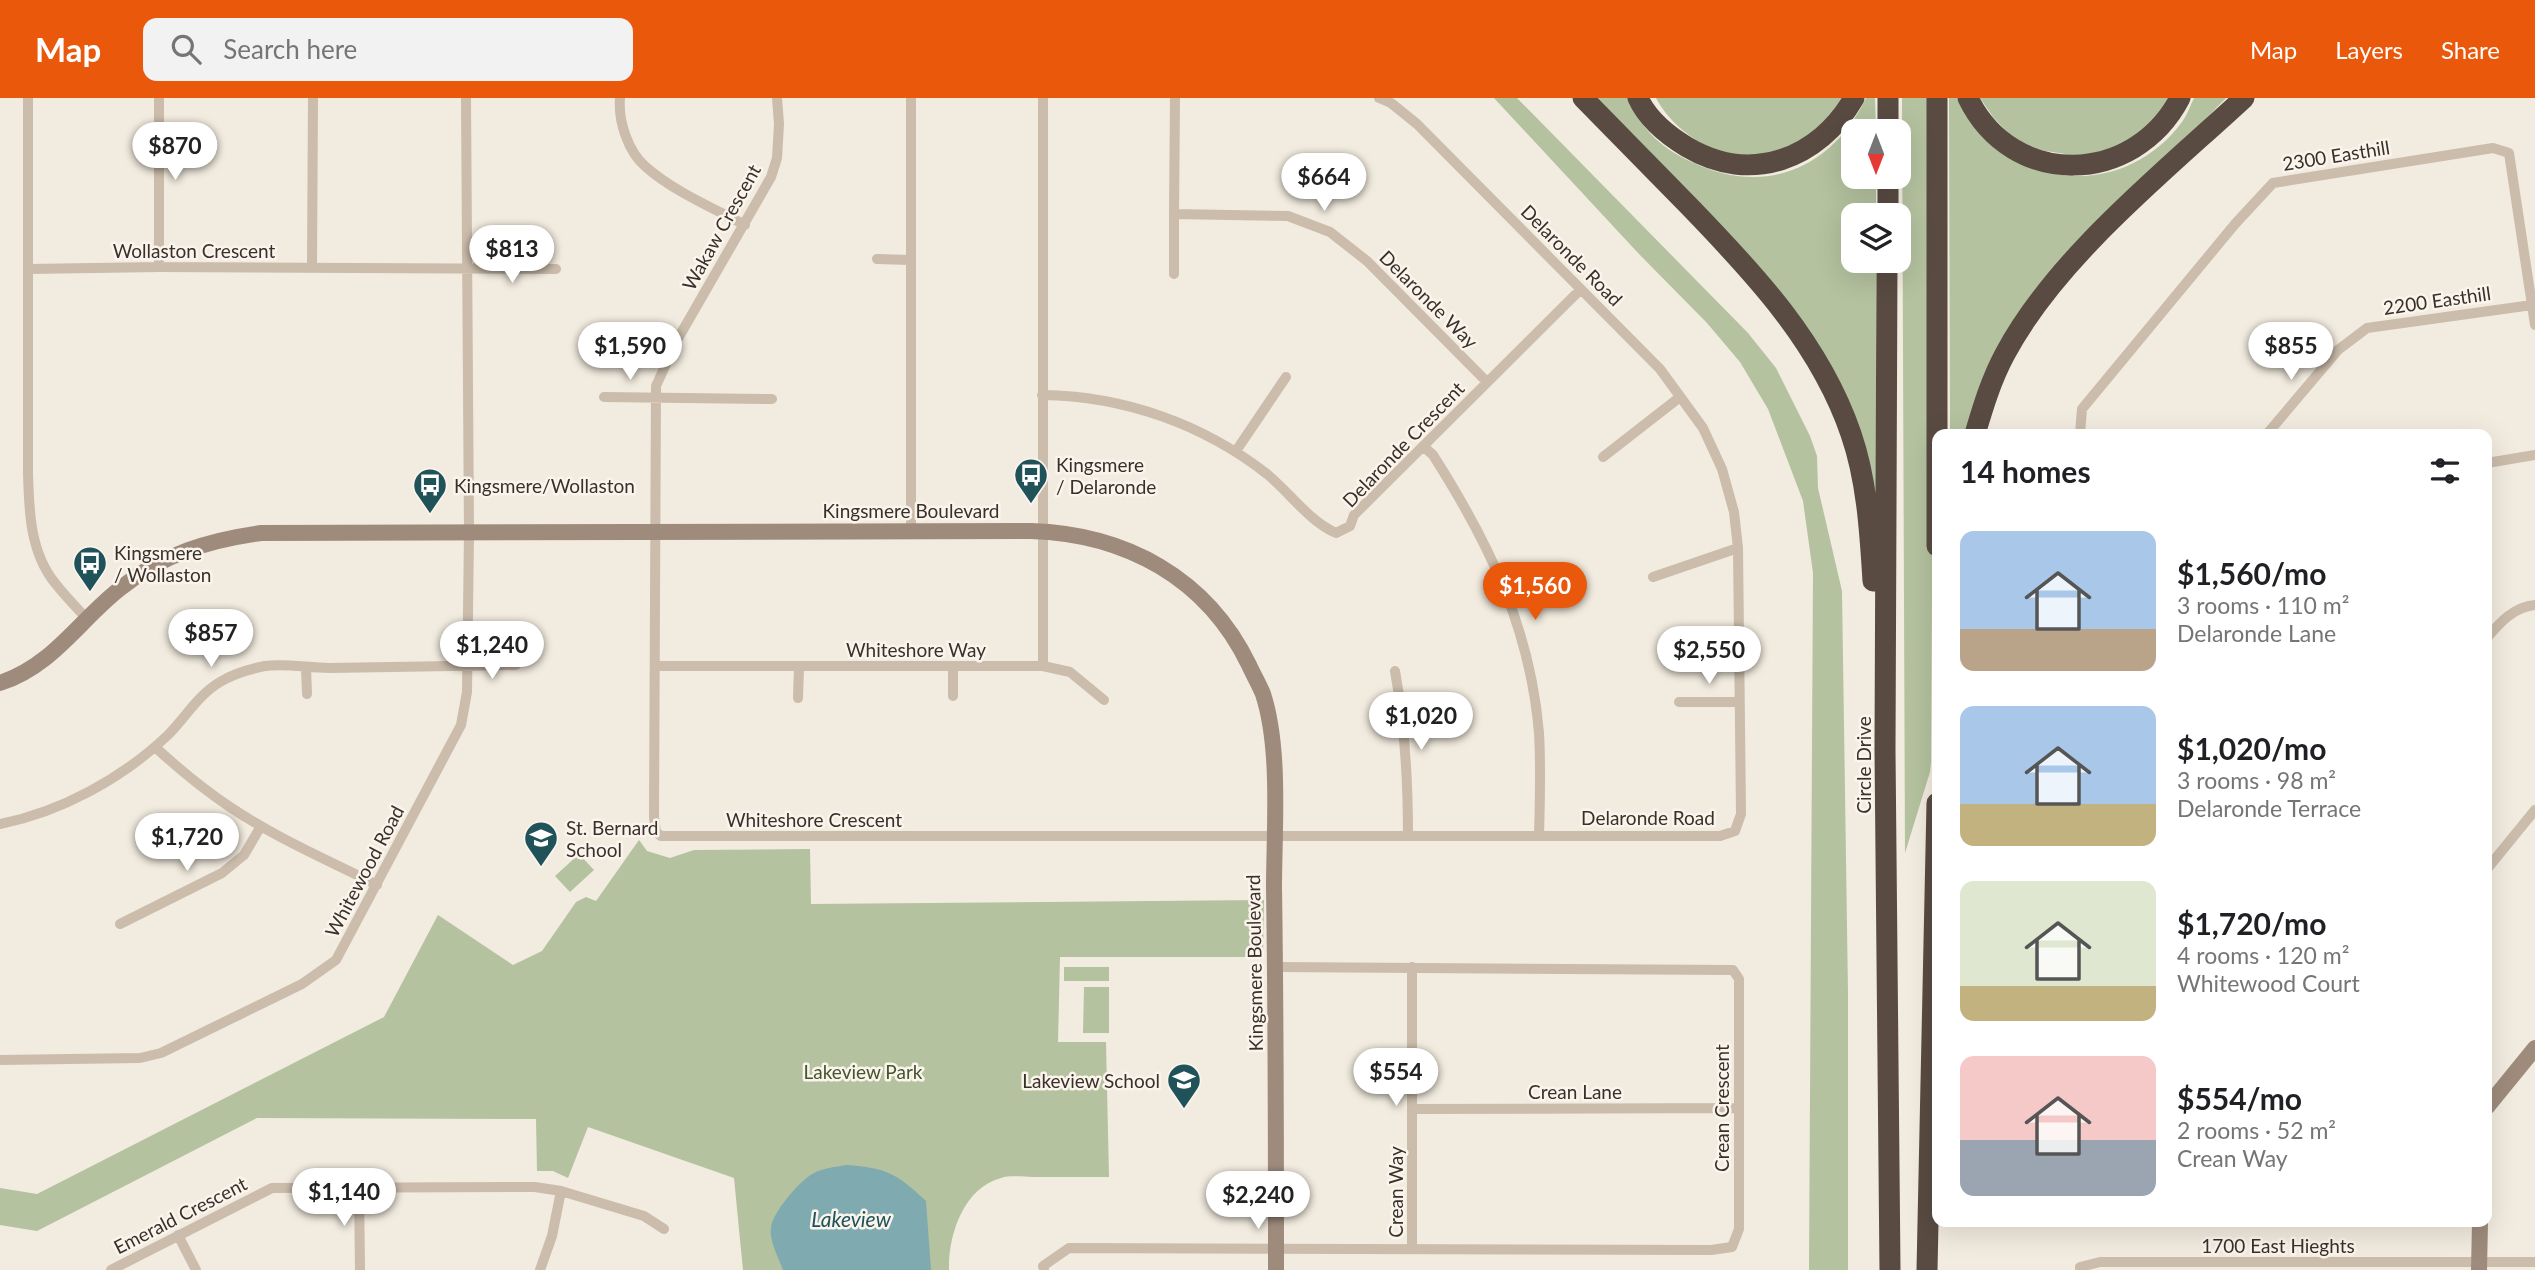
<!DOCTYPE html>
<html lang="en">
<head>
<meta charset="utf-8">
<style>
  body { margin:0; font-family:Lato,sans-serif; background:#f2f2f2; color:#202124; height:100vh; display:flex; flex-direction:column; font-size:26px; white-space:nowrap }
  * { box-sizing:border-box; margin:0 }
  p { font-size:23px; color:#757577 }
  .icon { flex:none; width:38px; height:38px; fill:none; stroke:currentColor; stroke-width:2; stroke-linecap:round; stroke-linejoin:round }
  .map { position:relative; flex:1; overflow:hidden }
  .details { position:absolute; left:1932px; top:331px; width:560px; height:798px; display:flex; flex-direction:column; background:#fff; border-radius:14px; box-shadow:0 7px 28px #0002 }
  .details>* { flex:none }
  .needle { width:46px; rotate:180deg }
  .controls { position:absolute; left:1841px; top:21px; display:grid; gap:14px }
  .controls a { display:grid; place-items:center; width:70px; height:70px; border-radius:14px; background:#fff; box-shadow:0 7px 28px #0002; font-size:35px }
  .price { position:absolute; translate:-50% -60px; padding:0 16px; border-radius:24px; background:#fff; color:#222; font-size:23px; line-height:46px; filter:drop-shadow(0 2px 4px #0008) }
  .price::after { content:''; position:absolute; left:50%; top:42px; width:21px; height:16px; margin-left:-10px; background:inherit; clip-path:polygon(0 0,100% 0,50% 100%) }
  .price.on { background:#ea580c; color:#fff }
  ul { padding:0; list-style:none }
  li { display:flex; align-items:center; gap:21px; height:175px; padding:0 28px }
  li span { display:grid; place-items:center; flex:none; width:196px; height:140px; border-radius:14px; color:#555 }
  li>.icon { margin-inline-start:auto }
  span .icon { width:84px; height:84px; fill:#fffc; stroke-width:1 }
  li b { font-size:30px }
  h2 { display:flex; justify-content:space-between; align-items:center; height:84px; padding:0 28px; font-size:30px }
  header { display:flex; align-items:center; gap:42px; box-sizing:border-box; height:98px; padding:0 35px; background:#ea580c; color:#fff }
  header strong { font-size:33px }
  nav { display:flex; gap:38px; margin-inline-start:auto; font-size:24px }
  .search { width:490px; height:63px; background:#f2f2f2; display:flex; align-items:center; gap:18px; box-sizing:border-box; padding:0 24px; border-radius:14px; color:#757577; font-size:26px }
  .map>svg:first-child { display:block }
  .green { fill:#b4c29f }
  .water { fill:#7faaaf }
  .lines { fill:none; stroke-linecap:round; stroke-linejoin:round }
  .street { stroke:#cbbcab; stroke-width:10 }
  .secondary { stroke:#9e8b7c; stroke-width:16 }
  .highway { stroke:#594b42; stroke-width:21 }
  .labels { text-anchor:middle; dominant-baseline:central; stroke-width:5; stroke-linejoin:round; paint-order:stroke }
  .street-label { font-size:19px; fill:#39302a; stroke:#faf4ec }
  .poi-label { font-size:19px; fill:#39302a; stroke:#faf4ec; text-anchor:start }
  .park-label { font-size:19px; fill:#45562e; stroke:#faf4ec }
  .water-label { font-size:21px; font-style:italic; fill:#20525a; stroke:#faf4ec }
</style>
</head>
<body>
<header>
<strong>Map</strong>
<div class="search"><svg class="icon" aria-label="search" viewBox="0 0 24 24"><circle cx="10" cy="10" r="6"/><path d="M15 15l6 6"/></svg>Search here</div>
<nav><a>Map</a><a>Layers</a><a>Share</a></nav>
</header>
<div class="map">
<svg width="2535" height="1172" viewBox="0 0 2535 1172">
  <rect width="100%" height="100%" fill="#f2ebdf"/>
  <path class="green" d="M 1494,0 L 1517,0 L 1748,235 L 1776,270 L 1810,338 L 1817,358 L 1818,390 L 1842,493 L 1848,895 L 1848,1172 L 1809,1172 L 1813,475 L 1803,403 L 1768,311 L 1740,264 L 1707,225 L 1639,156 Z
    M 1593,0 L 1629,0 C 1641,33 1664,52 1696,66 C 1767,98 1833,69 1866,0 L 1875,0 L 1876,33 L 1853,33 L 1853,79 L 1876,79 L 1876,117 L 1853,117 L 1853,163 L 1876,163 L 1876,401 L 1827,263 Z
    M 1656,0 L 1845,0 C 1836,12 1826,29 1814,37 C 1805,43 1795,50 1786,53 C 1738,73 1679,43 1656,0 Z
    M 1902,0 L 1935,0 L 1931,664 L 1930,674 L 1905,755 Z
    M 1949,0 L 1957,0 C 2002,91 2120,107 2182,24 C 2187,17 2190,8 2194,0 L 2226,0 L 2047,183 L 1967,336 L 1950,336 Z
    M 1980,0 L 2175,0 L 2142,41 L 2083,59 L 2034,51 L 2011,38 L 1993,19 Z
    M 639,742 L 647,753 L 670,760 L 694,752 L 810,751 L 811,806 L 1264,802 L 1263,859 L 1060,859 L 1058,944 L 1106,944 L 1109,1079 C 1083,1079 1058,1079 1033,1079 C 1023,1079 1010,1077 1001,1080 C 963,1090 948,1138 949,1172 L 743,1172 L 734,1080 L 588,1029 L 568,1080 L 553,1073 L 537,1073 L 536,1021 L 257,1020 L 37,1133 L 0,1127 L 0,1090 L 37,1096 L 384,919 L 438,817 L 513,867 L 542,853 L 576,804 L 586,799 L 596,803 Z
    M 579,756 L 594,772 L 570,794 L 555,778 Z
    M 1064,869 L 1109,869 L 1109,883 L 1064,883 Z
    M 1084,889 L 1109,889 L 1109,935 L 1083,935 Z"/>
  <path class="water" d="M 846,1067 C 887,1070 896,1075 926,1103 L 931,1172 L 783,1172 C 779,1160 769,1143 771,1130 C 772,1115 800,1082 814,1075 C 823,1070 836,1069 846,1067 Z"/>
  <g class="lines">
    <path class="street" d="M 28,0 L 28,375 C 29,413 30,454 55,485 C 65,498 77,510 88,522
      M 159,0 L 159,169
      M 620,0 C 618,23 628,54 646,69 C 673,93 713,110 745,127
      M 777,0 L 779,26 L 777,60 L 771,79 L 676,244 L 656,288 L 654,719 L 656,734 L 661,738 L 1720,738 L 1735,733 L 1741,716 L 1738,450 L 1734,414 L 1722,371 L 1703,330 L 1660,271 L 1417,26 L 1391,5 L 1379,0
      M 911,0 L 911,433
      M 1175,0 L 1174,116 L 1288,118 L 1330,134 L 1367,163 L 1487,284
      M 1174,116 L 1174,176
      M 877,161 L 910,162
      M 312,170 L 313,0
      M 28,171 L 159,169 L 556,171
      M 1042,297 C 1124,298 1203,326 1267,376 C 1290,395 1309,423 1336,435 L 1350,428 L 1354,417 L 1580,192
      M 604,299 L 772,301
      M 2080,336 L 2082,311 L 2235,126 L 2273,85 L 2493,50 L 2509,55 L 2535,227
      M 2267,336 L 2338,252 L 2367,230 L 2532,207
      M 1423,348 L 1433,357 C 1489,445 1530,529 1539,635 C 1541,669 1540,704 1539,737
      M 1236,353 L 1286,279
      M 1603,359 L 1680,299
      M 2487,365 L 2535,357
      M 1653,479 L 1738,450
      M 2487,540 C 2500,524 2514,509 2535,507
      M 655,568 L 1043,568 L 1043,0
      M 953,568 L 953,598
      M 1043,568 L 1070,574 L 1104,602
      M 306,570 L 307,596
      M 1395,573 C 1405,628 1408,682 1408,738
      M 798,600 L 799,569
      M 1679,604 L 1739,604
      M 155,649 C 179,671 203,691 230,709 C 276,740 328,762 377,787
      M 0,726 C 61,714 123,680 168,637 C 185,620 198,597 220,584 C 233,576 250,571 265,568 C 285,565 309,570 329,570 C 391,569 454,568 516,567
      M 2487,771 L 2535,712
      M 120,826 L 222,775 L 244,757 L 261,728
      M 0,962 L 140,960 L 161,955 L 302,886 L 336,862 L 461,627 L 467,594 L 469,434 L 466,0
      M 1412,1011 L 1738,1010
      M 359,1089 L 360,1172
      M 561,1093 L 644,1118 L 664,1131
      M 178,1137 L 196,1172
      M 1412,1151 L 1412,869
      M 111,1172 L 272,1090 L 535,1089 L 561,1093 L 552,1138 L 540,1172
      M 1044,1172 L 1043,1168 L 1069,1150 L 1711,1152 L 1732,1149 L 1739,1131 L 1739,881 L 1733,872 L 1276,869
      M 2080,1172 L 2080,1169 L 2100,1164 L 2535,1164"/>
    <path class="secondary" d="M 0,585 C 53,568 80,521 122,489 C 163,456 210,442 261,435 L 1031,433 C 1126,436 1207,480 1249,567 C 1253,576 1259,586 1263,596 C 1281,651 1274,732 1274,790 C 1276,918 1276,1045 1276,1172
      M 2487,1009 L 2535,950
      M 2479,1172 L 2480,1124"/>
    <path class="highway" d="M 1583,0 C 1618,36 1653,71 1688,107 C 1753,174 1820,245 1851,336 C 1867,382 1870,434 1873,483
      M 1638,0 C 1648,22 1667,37 1687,49 C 1751,87 1819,61 1854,0
      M 1937,0 L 1937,448
      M 1968,0 C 2012,91 2134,88 2180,0
      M 1888,33 L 1888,0
      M 1888,117 L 1888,79
      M 1887,163 L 1885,652 L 1890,1172
      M 1975,336 C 1983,309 1991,282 2005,256 C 2056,160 2164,74 2244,0
      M 1927,1172 L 1937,705"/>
  </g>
  <defs>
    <g id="bus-pin" transform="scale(1.75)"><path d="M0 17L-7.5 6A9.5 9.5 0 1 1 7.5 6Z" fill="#20525a" stroke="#faf4ec"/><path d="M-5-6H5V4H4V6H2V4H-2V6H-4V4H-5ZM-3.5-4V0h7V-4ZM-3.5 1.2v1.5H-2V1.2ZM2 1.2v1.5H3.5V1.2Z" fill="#fff"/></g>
    <g id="school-pin" transform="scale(1.75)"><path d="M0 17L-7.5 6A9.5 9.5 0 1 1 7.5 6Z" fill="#20525a" stroke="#faf4ec"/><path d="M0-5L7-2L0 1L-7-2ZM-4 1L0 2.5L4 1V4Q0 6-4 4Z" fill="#fff"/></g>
  </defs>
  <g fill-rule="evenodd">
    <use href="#bus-pin" x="1031" y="377"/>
    <use href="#bus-pin" x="430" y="387"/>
    <use href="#bus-pin" x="90" y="465"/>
    <use href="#school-pin" x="541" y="740"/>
    <use href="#school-pin" x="1184" y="982"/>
  </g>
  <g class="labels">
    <g class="street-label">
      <text transform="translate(2336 57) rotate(-9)">2300 Easthill</text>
      <text transform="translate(721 129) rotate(-61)">Wakaw Crescent</text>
      <text x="194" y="152">Wollaston Crescent</text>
      <text transform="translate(1572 157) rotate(45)">Delaronde Road</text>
      <text transform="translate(1429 201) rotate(45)">Delaronde Way</text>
      <text transform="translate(2437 202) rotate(-8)">2200 Easthill</text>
      <text transform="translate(1403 346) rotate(-46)">Delaronde Crescent</text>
      <text x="911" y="412">Kingsmere Boulevard</text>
      <text x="916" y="551">Whiteshore Way</text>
      <text transform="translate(1863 667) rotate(-90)">Circle Drive</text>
      <text x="1648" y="719">Delaronde Road</text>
      <text x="814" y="721">Whiteshore Crescent</text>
      <text transform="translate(364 773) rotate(-62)">Whitewood Road</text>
      <text transform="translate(1254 865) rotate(-91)">Kingsmere Boulevard</text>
      <text x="1575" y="993">Crean Lane</text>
      <text transform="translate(1721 1010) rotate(-90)">Crean Crescent</text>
      <text transform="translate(1395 1094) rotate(-90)">Crean Way</text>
      <text transform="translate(180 1117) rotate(-27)">Emerald Crescent</text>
      <text x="2278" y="1147">1700 East Hieghts</text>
    </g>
    <g class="poi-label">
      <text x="1056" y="366">Kingsmere<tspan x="1056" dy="22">/ Delaronde</tspan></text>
      <text x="454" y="387">Kingsmere/Wollaston</text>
      <text x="114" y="454">Kingsmere<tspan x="114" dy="22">/ Wollaston</tspan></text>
      <text x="566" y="729">St. Bernard<tspan x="566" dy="22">School</tspan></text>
      <text x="1160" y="982" text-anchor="end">Lakeview School</text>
    </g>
    <g class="park-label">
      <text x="863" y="973">Lakeview Park</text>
    </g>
    <g class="water-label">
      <text x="851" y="1120">Lakeview</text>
    </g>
  </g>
</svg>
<div class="controls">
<a><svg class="needle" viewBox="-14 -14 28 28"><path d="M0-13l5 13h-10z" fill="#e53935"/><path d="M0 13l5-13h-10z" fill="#757577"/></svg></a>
<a><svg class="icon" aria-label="layers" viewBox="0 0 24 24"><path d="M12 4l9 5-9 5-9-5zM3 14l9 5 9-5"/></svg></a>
</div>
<b class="price" style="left:175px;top:84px">$870</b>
<b class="price" style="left:1324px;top:115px">$664</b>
<b class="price" style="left:512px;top:187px">$813</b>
<b class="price" style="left:630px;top:284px">$1,590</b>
<b class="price" style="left:2291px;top:284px">$855</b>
<b class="price on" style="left:1535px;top:524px">$1,560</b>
<b class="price" style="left:211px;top:571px">$857</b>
<b class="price" style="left:492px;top:583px">$1,240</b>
<b class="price" style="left:1709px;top:588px">$2,550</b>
<b class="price" style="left:1421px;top:654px">$1,020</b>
<b class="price" style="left:187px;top:775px">$1,720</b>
<b class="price" style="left:1396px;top:1010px">$554</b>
<b class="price" style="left:344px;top:1130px">$1,140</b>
<b class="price" style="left:1258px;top:1133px">$2,240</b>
<section class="details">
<h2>14 homes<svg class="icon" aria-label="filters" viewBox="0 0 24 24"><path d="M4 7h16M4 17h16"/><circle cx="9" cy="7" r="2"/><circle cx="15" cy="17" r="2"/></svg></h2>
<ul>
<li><span style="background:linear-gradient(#a9c7e8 70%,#b9a48a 0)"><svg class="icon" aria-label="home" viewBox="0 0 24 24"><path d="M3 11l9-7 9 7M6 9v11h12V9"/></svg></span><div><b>$1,560/mo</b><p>3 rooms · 110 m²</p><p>Delaronde Lane</p></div></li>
<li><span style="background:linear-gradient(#a9c7e8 70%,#c2b280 0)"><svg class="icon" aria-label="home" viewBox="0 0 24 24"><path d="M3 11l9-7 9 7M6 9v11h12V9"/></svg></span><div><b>$1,020/mo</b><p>3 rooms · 98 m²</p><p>Delaronde Terrace</p></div></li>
<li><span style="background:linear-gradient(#dfe7d0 75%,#c2b280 0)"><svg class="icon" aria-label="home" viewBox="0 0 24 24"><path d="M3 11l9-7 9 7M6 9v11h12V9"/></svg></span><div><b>$1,720/mo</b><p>4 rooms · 120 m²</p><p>Whitewood Court</p></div></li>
<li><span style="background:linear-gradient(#f6c9c9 60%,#9aa5b1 0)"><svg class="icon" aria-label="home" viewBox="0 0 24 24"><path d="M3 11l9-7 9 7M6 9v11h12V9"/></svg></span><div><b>$554/mo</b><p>2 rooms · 52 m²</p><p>Crean Way</p></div></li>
</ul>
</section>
</div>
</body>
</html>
